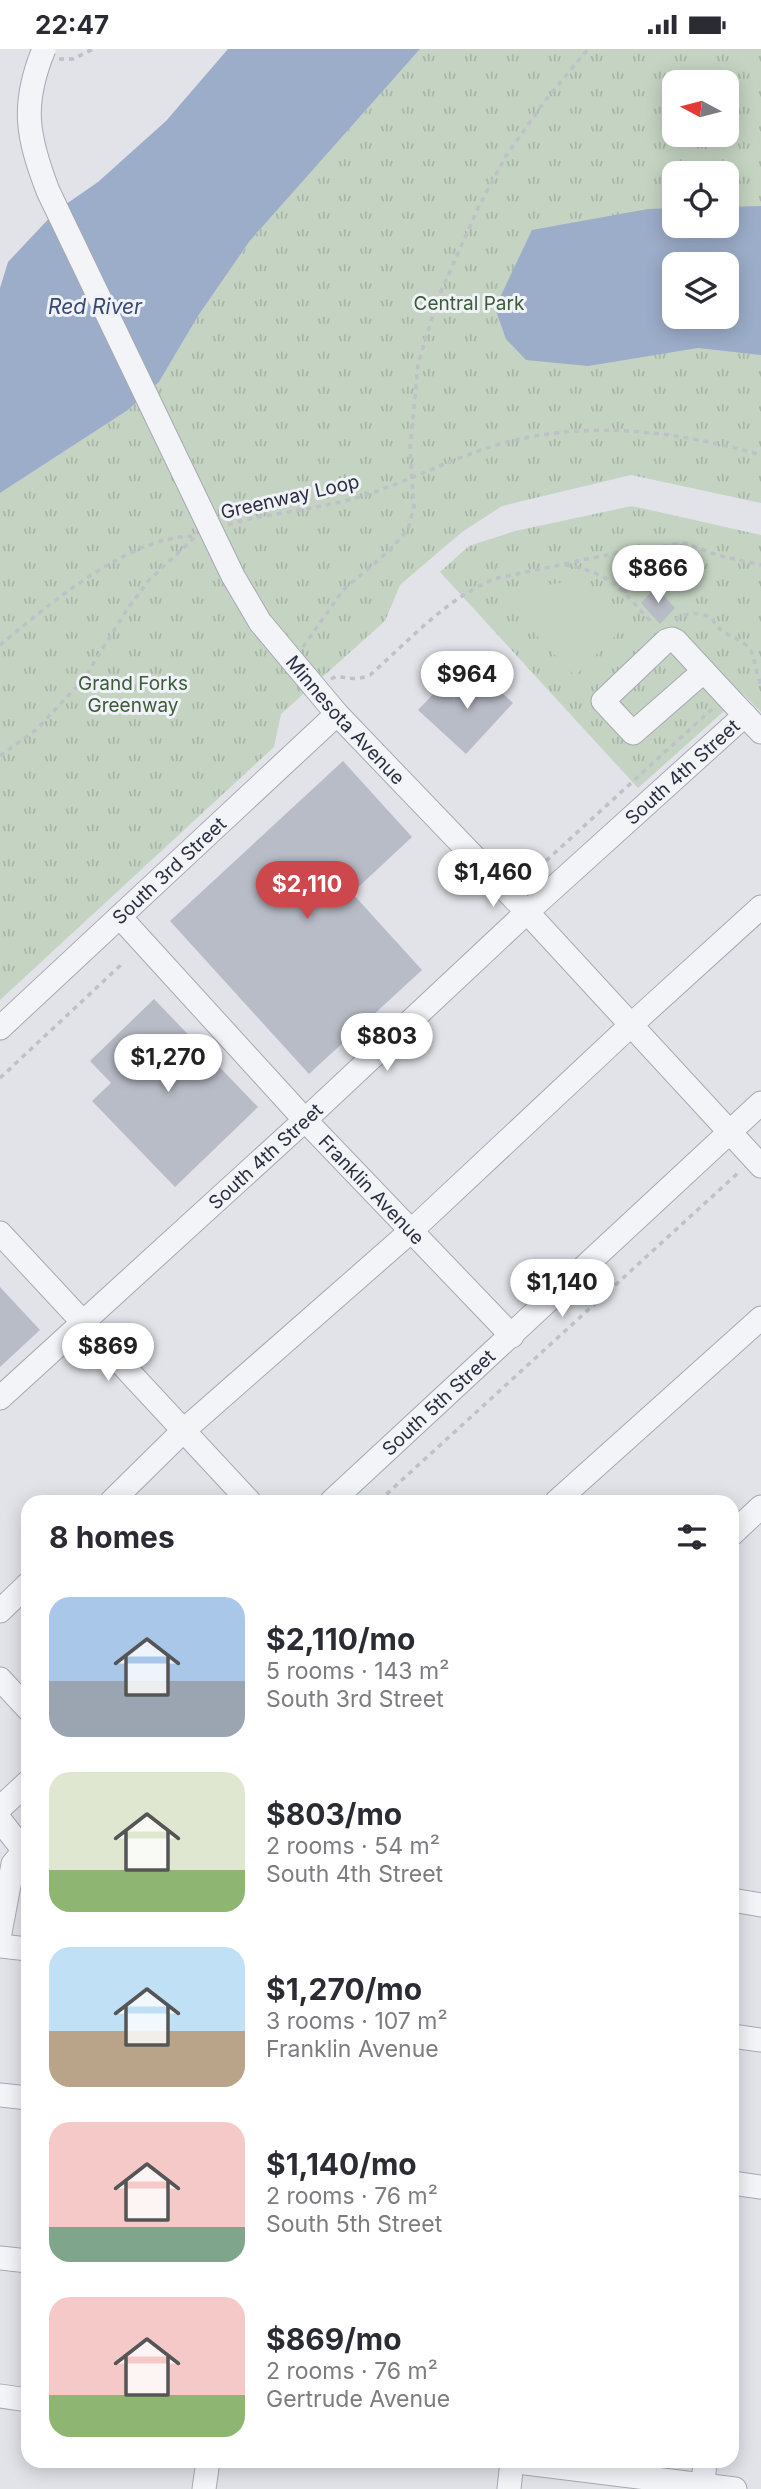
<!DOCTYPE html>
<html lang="en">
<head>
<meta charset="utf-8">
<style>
  body { margin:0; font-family:Inter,sans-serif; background:#f7f7f7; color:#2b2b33; height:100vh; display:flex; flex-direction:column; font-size:26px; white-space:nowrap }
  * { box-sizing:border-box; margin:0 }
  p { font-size:23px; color:#7c7c81 }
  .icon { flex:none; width:38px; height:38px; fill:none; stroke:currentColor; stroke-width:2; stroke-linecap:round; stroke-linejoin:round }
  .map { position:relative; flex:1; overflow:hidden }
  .drawer { position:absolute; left:21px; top:1446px; width:718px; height:973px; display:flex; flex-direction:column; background:#fff; border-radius:21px; box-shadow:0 4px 18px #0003 }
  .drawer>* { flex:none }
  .needle { width:46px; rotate:277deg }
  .buttons { position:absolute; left:662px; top:21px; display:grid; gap:14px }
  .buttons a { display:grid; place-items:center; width:77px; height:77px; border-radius:14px; background:#fff; box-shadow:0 4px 18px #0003; font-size:35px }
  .price { position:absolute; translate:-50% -60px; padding:0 16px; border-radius:24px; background:#fff; color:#222; font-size:23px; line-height:46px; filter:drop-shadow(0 2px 4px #0008) }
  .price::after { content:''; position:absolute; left:50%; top:42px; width:21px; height:16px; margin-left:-10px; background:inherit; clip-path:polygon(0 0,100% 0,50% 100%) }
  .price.selected { background:#cc484c; color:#fff }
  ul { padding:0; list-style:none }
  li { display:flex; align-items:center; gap:21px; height:175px; padding:0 28px }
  li span { display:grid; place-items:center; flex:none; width:196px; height:140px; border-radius:21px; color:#555 }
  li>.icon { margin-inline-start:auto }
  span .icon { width:84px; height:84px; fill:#fffc; stroke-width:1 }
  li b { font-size:30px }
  h2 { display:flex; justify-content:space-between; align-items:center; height:84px; padding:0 28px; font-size:30px }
  .status { display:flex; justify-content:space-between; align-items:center; height:49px; padding:0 35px; background:#fff; direction:ltr }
  .status svg { height:19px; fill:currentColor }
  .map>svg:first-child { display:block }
  .grass { fill:url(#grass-tufts); fill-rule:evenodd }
  .garden { fill:#c4d3c2 }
  .water { fill:#9cadc9; fill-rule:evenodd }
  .building { fill:#b8bcc6 }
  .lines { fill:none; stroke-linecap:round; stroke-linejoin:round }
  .minor-casing { stroke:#a6a9b3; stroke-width:25 }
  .path { stroke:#bec1c8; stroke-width:3.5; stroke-dasharray:5 5; stroke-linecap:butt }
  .minor { stroke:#f3f4f8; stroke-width:23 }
  .minor-bridge-casing { stroke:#a6a9b3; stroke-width:25; stroke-linecap:butt }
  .minor-bridge { stroke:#f3f4f8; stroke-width:23 }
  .labels { text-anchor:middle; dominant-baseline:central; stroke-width:6; stroke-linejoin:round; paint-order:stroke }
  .park-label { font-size:19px; fill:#3a5c37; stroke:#f0f2f7 }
  .street-label { font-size:19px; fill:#292f41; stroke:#f0f2f7 }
  .water-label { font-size:21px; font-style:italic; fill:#344974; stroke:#f0f2f7 }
</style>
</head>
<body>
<div class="status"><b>22:47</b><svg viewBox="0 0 49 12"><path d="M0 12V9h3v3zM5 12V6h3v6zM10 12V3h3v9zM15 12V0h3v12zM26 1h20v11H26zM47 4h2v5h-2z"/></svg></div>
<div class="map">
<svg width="761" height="2440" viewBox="0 0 761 2440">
  <defs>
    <pattern id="grass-tufts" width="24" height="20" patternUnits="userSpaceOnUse" patternTransform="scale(1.75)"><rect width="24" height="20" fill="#c4d3c2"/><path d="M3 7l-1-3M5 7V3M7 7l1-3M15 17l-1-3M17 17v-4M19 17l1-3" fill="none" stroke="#a8b5a8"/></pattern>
  </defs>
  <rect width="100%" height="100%" fill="#e1e3e9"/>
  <path class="grass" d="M 420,0 L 761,0 L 761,454 L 631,426 L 502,457 L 462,483 L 400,536 L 385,572 L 281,665 L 274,698 L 0,951 L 0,444 L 128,361 L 159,333 L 198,267 L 249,193 ZM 674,33 L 726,33 L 726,86 L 674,86 ZM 674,124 L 726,124 L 726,177 L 674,177 ZM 674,215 L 726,215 L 726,268 L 674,268 Z
    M 632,457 L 761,486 L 761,663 L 743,645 L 638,739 L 440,523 L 469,497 L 515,482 Z"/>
  <path class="garden" d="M 581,530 L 624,578 L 575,627 L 497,545 Z"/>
  <path class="water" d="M 228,0 L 420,0 L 249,193 L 198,267 L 159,333 L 128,361 L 0,444 L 0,239 L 8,213 L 56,162 L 98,133 L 166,72 Z
    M 761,157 L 761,306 L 698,299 L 588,317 L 526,311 L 506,290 L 495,259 L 532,181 L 648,160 L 674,159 L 674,177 L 726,177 L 726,158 ZM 674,215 L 726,215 L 726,268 L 674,268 Z"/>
  <path class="building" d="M 656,538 L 675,559 L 660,575 L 641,554 Z
    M 479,622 L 513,654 L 466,705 L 418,661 L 441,637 L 454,649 Z
    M 343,712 L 412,788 L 352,844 L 422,921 L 309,1025 L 170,872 Z
    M 154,950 L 258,1058 L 175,1138 L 92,1052 L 111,1034 L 90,1012 Z
    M 0,1238 L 40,1281 L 0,1318 Z"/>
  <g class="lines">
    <g class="minor-casing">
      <g id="minor">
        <path id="s1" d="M 260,573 L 337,665 L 527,863 L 761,1117"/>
        <path d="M 704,622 L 633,684 L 603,652 L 666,592 L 672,590 L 676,592 C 704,622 732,653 761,683"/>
        <path id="s2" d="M 120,868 L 305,1071 L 512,1287"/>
        <path id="s3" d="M 0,979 L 337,665"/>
        <path d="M 0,1184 L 249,1452"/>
        <path id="s4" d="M 0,1349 L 305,1071 L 527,863 L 745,666"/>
        <path d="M 112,1452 L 183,1382 L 411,1182 L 631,976 L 761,858"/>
        <path id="s5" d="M 332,1452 L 761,1054"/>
        <path d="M 557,1452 L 761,1269"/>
        <path d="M 732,1485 L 761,1458"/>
        <path d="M 0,1562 L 28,1535"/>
        <path d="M 0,1630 L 28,1660"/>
        <path d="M 0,1759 L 28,1733"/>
        <path d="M 0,1771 L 24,1802 L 28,1796"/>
        <path d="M 732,1851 L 761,1856"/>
        <path d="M 0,1884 L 13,1815 L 24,1802 L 28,1802"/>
        <path d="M 0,1897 L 28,1900"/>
        <path d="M 732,1987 L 761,1991"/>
        <path d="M 0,2046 L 28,2049"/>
        <path d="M 732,2134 L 761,2138"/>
        <path d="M 0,2209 L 28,2212"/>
        <path d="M 0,2347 L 28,2351"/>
        <path d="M 509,2412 L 735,2440"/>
        <path d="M 703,2436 L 705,2412"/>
        <path d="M 204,2440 L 208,2412"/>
        <path d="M 509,2440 L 512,2412"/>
      </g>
    </g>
    <path class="path" d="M 59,10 L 73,10 L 93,0
      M 228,476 L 244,471 C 282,463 322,459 359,448 C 405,434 448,411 493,397 C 581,370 674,381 761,406
      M 565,516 C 613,524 622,542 654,576
      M 626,544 C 619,522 628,512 646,501
      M 675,571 C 687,562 700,563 713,570 C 718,587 742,587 751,602 C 755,610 756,625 761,635
      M 0,596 C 50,555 126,489 192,487
      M 303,598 L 343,541 L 390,501 L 408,480 L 414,458 L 410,401 L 418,315 L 438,249 L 479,157 L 506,107 L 544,53 L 588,0
      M 331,630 L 337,627 C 350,630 357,631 370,626 C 409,592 449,546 498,529 L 630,501 L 686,494 L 717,506 L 761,516
      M 0,707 L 37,680 L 83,631 L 128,559 L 149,531 L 195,488
      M 524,832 L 712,660
      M 0,1029 L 124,913
      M 379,1452 L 739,1123"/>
    <use href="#minor" class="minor"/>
    <g class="minor-bridge-casing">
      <path id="minor-bridge" d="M 44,0 C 21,56 27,87 48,142 L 233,527 L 260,573"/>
    </g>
    <use href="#minor-bridge" class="minor-bridge"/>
  </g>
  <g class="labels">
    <g class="park-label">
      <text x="469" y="254">Central Park</text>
      <text x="133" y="634">Grand Forks<tspan x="133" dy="22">Greenway</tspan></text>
    </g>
    <g class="street-label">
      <text transform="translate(290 448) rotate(-13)">Greenway Loop</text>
      <text stroke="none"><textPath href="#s1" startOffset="130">Minnesota Avenue</textPath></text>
      <text stroke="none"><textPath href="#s4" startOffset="926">South 4th Street</textPath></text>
      <text stroke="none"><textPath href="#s3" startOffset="231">South 3rd Street</textPath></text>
      <text stroke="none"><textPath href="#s4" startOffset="359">South 4th Street</textPath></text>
      <text stroke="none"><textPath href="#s2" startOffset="371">Franklin Avenue</textPath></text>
      <text stroke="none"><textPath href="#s5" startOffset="145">South 5th Street</textPath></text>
    </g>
    <g class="water-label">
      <text x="95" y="257">Red River</text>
    </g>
  </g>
</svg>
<div class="buttons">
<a><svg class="needle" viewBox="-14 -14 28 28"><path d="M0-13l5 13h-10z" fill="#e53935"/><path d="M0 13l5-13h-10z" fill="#7c7c81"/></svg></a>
<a><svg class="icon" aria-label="locate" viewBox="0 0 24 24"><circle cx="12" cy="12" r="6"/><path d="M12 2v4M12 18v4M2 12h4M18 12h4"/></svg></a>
<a><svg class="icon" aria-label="layers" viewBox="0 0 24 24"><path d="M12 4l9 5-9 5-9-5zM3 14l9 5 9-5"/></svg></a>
</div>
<b class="price" style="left:658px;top:556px">$866</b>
<b class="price" style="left:467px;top:662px">$964</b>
<b class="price" style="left:493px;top:860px">$1,460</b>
<b class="price selected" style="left:307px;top:872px">$2,110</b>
<b class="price" style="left:387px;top:1024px">$803</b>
<b class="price" style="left:168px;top:1045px">$1,270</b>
<b class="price" style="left:562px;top:1270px">$1,140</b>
<b class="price" style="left:108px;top:1334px">$869</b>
<section class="drawer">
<h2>8 homes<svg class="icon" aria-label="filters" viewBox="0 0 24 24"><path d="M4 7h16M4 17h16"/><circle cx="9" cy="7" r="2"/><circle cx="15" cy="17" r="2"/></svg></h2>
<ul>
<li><span style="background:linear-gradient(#a9c7e8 60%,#9aa5b1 0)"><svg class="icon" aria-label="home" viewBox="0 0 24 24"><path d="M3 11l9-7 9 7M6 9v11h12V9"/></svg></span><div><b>$2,110/mo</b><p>5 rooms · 143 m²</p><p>South 3rd Street</p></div></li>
<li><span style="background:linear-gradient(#dfe7d0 70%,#8fb573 0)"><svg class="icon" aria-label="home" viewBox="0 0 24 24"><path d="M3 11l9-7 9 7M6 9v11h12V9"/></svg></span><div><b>$803/mo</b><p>2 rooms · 54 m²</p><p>South 4th Street</p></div></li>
<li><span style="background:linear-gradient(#bfe0f5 60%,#b9a48a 0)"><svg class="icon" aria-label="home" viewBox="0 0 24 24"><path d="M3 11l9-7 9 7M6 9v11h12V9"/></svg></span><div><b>$1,270/mo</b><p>3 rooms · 107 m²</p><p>Franklin Avenue</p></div></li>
<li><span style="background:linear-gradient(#f6c9c9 75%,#7fa58c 0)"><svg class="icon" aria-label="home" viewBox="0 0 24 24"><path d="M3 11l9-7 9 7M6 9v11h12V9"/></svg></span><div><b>$1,140/mo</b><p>2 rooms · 76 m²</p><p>South 5th Street</p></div></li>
<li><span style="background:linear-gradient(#f6c9c9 70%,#8fb573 0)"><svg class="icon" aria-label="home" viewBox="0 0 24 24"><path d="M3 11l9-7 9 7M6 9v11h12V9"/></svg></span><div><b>$869/mo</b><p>2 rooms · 76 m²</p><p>Gertrude Avenue</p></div></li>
</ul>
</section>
</div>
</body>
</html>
